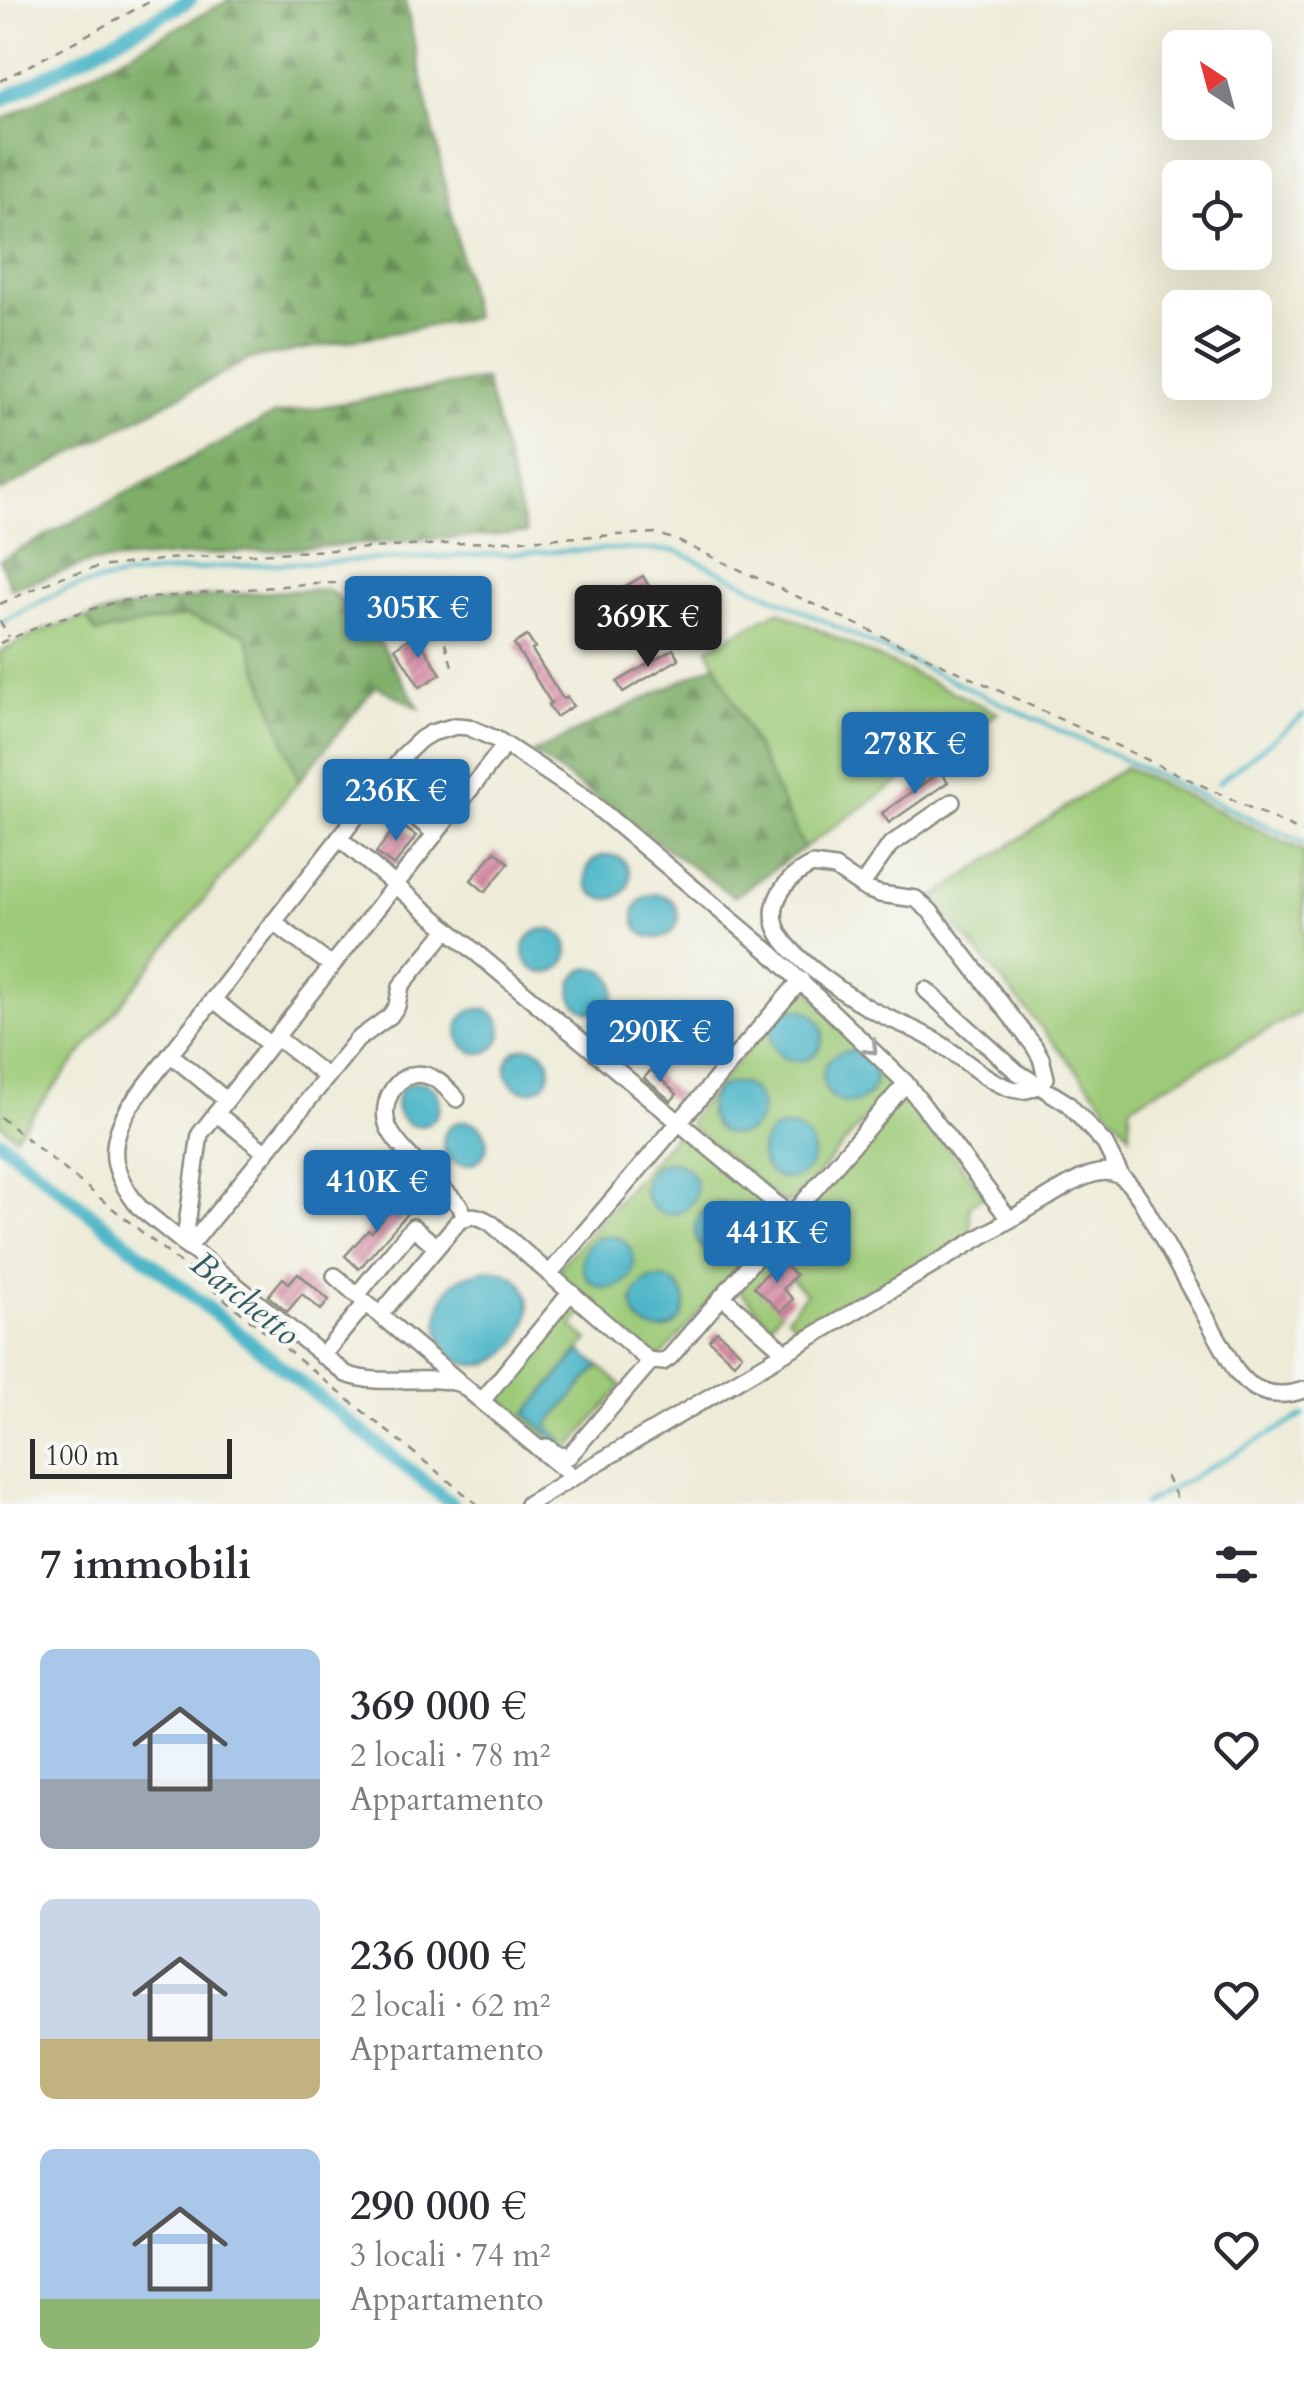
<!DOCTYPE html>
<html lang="it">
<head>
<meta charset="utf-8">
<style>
  body { margin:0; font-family:Cardo,serif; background:#f2f2f3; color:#2b2b33; height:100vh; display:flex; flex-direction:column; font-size:38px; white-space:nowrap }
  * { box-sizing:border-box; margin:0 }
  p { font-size:32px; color:#7c7c81 }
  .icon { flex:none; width:55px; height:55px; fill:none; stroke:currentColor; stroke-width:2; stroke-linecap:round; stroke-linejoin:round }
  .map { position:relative; height:1504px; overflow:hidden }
  .sheet { display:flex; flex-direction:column; background:#fff; flex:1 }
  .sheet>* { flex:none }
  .needle { width:65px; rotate:324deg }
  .controls { position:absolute; left:1162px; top:30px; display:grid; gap:20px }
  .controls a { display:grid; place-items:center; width:110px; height:110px; border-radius:15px; background:#fff; box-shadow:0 10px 40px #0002; font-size:50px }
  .scale { position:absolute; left:30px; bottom:25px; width:202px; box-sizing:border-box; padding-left:10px; border:5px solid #2b2b2b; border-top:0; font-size:28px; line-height:35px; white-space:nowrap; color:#2b2b2b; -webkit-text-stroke:8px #f6f6f2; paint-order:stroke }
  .price { position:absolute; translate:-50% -85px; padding:0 22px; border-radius:10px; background:#1f6fb2; color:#fff; font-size:32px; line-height:65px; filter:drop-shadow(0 2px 5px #0008) }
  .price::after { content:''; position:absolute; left:50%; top:60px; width:30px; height:22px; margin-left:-15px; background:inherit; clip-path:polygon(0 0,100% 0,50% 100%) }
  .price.selected { background:#222; color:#fff }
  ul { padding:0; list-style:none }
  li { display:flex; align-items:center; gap:30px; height:250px; padding:0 40px }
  li span { display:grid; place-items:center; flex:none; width:280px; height:200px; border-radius:15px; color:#555 }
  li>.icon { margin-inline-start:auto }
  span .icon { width:120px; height:120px; fill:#fffc; stroke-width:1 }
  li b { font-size:42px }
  h2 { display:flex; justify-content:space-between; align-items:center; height:120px; padding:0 40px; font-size:42px }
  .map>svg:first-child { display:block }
  .grass { fill:#9dca78; stroke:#647a52; stroke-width:2.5; fill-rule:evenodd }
  .forest { fill:url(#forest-firs); stroke:#546c4a; stroke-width:2.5 }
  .water { fill:#4bb6c8; stroke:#3b707a; stroke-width:2.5 }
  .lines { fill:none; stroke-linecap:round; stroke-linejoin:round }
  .stream { stroke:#4bb6c8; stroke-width:4 }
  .canal { stroke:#4bb6c8; stroke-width:14 }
  .building { fill:url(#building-hatch) }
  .minor-casing { stroke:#8c8c82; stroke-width:20 }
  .path { stroke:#8c8c82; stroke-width:2.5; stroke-dasharray:8 8; stroke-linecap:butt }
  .minor { stroke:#fff; stroke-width:15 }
  .oneway { stroke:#a0a0a0 }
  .labels { text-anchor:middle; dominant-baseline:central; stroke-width:8; stroke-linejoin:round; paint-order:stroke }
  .water-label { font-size:35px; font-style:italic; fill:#365c62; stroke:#f6f6f2 }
</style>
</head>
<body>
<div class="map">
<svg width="1304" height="1504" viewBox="0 0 1304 1504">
  <defs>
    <pattern id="forest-firs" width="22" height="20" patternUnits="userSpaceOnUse" patternTransform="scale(2.5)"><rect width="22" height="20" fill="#7eae68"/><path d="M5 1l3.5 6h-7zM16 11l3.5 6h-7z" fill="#678e56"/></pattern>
    <pattern id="building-hatch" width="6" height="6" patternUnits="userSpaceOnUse" patternTransform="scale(2.5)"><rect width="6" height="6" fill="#d88ba5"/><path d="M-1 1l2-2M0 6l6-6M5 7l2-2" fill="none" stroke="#af7287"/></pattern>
  </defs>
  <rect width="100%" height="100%" fill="#f6f6f2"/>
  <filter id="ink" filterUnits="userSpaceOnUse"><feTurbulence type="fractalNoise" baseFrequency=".01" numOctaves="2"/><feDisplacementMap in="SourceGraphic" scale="20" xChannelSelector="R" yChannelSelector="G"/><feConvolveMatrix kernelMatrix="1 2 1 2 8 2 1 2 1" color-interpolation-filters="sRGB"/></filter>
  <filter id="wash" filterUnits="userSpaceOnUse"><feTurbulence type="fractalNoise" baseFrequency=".0048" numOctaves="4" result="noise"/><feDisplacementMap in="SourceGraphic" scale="40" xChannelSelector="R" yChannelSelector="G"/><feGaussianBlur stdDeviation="2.25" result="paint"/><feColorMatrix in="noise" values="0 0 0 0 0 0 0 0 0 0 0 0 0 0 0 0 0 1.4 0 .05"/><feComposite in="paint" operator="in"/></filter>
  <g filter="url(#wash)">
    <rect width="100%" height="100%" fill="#eeecd8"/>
    <path class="grass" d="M 778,611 L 998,713 L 804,848 L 708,648 Z
      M 185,616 L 246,634 L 299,781 L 15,1136 L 0,1124 L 0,652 L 44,630 L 87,618 L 96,633 Z
      M 1125,767 L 1304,851 L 1304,1010 L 1130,1106 L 1130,1134 L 933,898 Z
      M 797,991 L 810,992 L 893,1075 L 894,1085 L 795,1201 L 783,1203 L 690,1126 L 690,1118 ZM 818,1020 L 823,1035 L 804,1060 C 787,1062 777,1055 772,1039 ZM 848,1051 L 864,1056 L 839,1101 C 815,1085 820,1058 848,1051 ZM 759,1101 L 759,1118 L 749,1131 L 717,1128 L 709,1114 ZM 786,1127 C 802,1129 810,1137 812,1153 L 777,1176 C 752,1160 758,1133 786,1127 Z
      M 906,1095 L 985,1195 L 969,1206 L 972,1237 L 805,1332 L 787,1317 L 806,1294 L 792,1280 L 795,1275 L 779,1261 L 781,1312 L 770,1324 L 739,1290 L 899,1096 Z
      M 677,1133 L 686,1133 L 776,1210 L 776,1224 L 660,1358 L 650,1355 L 560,1275 L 560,1266 ZM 694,1180 L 694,1196 L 652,1206 L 644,1192 ZM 721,1204 L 736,1209 L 728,1255 C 711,1257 701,1250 696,1234 L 712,1206 ZM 615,1237 C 636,1247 639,1268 622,1283 L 585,1274 L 583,1257 ZM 658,1279 L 674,1283 L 665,1329 C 649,1331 639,1324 633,1308 Z
      M 573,1302 L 585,1311 L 572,1327 L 588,1340 L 526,1414 L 564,1441 L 547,1426 L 599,1366 L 622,1386 L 569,1449 L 562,1452 L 495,1394 Z"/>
    <path class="forest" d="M 229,0 L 405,0 L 474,318 L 250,359 L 0,492 L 0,121 Z
      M 485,379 L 526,533 L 92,562 L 11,589 L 0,560 L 273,415 Z
      M 328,589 L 370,626 L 419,708 L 376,686 L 299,781 L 246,634 L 185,616 L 96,633 L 87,618 C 165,596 247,593 328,589 Z
      M 716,664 L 804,848 L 734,897 L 533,753 Z"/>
    <path class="water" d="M586 877a22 22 0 1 1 44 0a22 22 0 1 1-44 0Z
      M634 916a22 22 0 1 1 44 0a22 22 0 1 1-44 0Z
      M524 951a22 22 0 1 1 44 0a22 22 0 1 1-44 0Z
      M571 990a22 22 0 1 1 44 0a22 22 0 1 1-44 0Z
      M458 1031a22 22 0 1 1 44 0a22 22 0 1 1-44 0Z
      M771 1035a26 26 0 1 1 52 0a26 26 0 1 1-52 0Z
      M506 1069a22 22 0 1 1 44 0a22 22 0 1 1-44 0Z
      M823 1077a26 26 0 1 1 52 0a26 26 0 1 1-52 0Z
      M396 1104a22 22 0 1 1 44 0a22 22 0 1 1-44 0Z
      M709 1109a26 26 0 1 1 52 0a26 26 0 1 1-52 0Z
      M443 1143a22 22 0 1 1 44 0a22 22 0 1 1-44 0Z
      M761 1153a26 26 0 1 1 52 0a26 26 0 1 1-52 0Z
      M644 1188a26 26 0 1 1 52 0a26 26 0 1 1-52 0Z
      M695 1230a26 26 0 1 1 52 0a26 26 0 1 1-52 0Z
      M582 1262a26 26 0 1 1 52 0a26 26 0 1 1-52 0Z
      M 492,1269 C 567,1280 514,1387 460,1361 C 434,1348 433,1308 450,1287 C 460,1275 477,1272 492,1269 Z
      M633 1304a26 26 0 1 1 52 0a26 26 0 1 1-52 0Z
      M 580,1351 L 599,1366 L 547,1426 L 564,1441 L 562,1445 L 526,1414 Z"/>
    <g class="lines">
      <path class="stream" d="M 0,623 L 66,589 L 127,576 L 230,566 L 615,549 L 677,551 L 883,649 L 1304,843
        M 1218,783 L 1304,715
        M 1144,1504 L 1304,1415"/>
      <path class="canal" d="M 0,101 L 190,0
        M 0,1141 L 452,1504"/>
    </g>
    <g id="blocks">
      <path class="building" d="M 643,576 L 650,588 L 583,627 L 576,615 Z
        M 637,619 L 646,633 L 625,647 L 615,632 Z
        M 415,634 L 441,674 L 420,687 L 395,648 Z
        M 527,636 L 535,648 L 532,650 L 563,699 L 567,697 L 573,706 L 556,717 L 548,705 L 551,703 L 514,644 Z
        M 673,649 L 679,659 L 623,692 L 617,682 Z
        M 940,772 L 948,782 L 889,823 L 882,813 Z
        M 398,823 L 416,836 L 394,866 L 376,853 Z
        M 495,851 L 509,863 L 485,892 L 471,880 Z
        M 651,1070 L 677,1094 L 671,1101 L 644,1078 Z
        M 399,1199 L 411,1209 L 359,1269 L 345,1256 L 368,1230 L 372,1232 Z
        M 779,1260 L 796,1275 L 783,1289 L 793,1299 L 781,1312 L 754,1287 Z
        M 298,1273 L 329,1300 L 321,1310 L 302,1294 L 287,1312 L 268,1296 L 283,1278 L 289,1283 Z
        M 717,1331 L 742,1354 L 734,1363 L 709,1340 Z"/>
    </g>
  </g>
  <g filter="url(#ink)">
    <use href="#blocks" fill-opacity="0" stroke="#8c8c82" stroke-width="2.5"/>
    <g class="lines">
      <g class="minor-casing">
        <path id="minor" d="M 379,788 L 436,834
          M 339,838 L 791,1216
          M 812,865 L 835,868 L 866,889 L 880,894 L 916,899 L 930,911 L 1034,1046 L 1041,1058 L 1046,1078 C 1036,1089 1026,1093 1012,1089 C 982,1080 955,1050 927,1036 C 907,1025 885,1018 865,1006 C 842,992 797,961 782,938 C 762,908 784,878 812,865 Z
          M 861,886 L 890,845 L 952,802
          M 273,922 L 332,966
          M 926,990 L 1017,1072 L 1067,1103 L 1105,1144 L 1121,1176
          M 213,999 L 270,1045
          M 276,1037 L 327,1077
          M 170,1054 L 226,1100
          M 457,1099 C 450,1092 442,1082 433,1078 C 401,1062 376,1102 389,1129 C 399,1150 442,1187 460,1206 L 465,1217
          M 216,1113 L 266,1153
          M 184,1245 L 200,1134 L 505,745
          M 188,1248 L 357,1040 L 390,1016 L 397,1006 L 401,986 L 448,929
          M 549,1274 L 801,980
          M 335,1276 L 380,1315 L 457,1223 C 470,1213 478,1215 491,1223 L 648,1360 L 663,1362 L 670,1357 L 906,1083
          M 357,1295 L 413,1227 L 437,1247
          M 722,1296 L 785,1352
          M 380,1315 L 457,1380
          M 322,1356 L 366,1303
          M 486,1396 L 571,1292
          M 547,1447 L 558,1455 L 569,1456 L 651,1361
          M 573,1477 L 461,1384 C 423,1373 383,1388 346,1374 L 139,1207 C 111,1172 106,1146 130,1106 L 405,754 L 421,739 L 431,733 L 456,726 L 468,727 L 498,740 L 586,798 L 772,954 L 906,1083 L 1010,1220
          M 528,1504 L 1045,1199 C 1064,1188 1098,1163 1120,1176 C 1129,1181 1135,1192 1141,1200 L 1236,1371 C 1254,1394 1277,1399 1304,1390"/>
      </g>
      <path class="path" d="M 0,81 L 153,0
        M 0,604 L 61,577 L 99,567 L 178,558 L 656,533 L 678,541 L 1304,833
        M 0,621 L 9,637
        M 0,643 L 58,619 L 120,601 L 314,583 L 347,583 L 402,591 L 439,624 L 452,666
        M 0,1117 L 477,1504
        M 1166,1476 L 1180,1504"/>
      <use href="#minor" class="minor"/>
    </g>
    <defs><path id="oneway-chevron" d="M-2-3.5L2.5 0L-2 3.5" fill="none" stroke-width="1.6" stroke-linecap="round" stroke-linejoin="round" transform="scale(2.5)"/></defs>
    <use class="oneway" href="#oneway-chevron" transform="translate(871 1048) rotate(45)"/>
  </g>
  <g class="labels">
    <g class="water-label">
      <text transform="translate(245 1299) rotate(39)">Barchetto</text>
    </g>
  </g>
</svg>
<div class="controls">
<a><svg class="needle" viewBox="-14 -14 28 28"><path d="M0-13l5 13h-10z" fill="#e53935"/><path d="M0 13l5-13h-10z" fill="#7c7c81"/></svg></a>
<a><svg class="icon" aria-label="locate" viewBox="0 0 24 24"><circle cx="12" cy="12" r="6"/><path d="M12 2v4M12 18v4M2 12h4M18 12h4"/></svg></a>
<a><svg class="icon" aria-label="layers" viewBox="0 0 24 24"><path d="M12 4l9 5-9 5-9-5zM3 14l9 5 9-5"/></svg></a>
</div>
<div class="scale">100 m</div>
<b class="price" style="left:418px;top:661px">305K €</b>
<b class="price selected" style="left:648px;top:670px">369K €</b>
<b class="price" style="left:915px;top:797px">278K €</b>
<b class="price" style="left:396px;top:844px">236K €</b>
<b class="price" style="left:660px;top:1085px">290K €</b>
<b class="price" style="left:377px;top:1235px">410K €</b>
<b class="price" style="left:777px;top:1286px">441K €</b>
</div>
<section class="sheet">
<h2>7 immobili<svg class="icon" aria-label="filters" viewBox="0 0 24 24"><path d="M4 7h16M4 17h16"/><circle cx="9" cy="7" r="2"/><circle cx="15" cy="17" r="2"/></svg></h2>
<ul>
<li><span style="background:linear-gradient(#a9c7e8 65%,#9aa5b1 0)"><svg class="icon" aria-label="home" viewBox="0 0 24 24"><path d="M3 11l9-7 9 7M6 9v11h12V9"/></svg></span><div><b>369 000 €</b><p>2 locali · 78 m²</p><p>Appartamento</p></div><svg class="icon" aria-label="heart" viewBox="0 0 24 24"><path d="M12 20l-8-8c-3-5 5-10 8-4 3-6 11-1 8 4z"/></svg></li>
<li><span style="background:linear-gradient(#c9d6e8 70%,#c2b280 0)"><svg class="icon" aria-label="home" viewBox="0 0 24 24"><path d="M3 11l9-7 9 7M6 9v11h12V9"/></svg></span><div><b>236 000 €</b><p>2 locali · 62 m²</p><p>Appartamento</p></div><svg class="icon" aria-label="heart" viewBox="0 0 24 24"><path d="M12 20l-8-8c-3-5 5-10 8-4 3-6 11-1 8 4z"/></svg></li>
<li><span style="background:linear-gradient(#a9c7e8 75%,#8fb573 0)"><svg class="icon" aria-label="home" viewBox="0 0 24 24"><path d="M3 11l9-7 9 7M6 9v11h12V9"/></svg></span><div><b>290 000 €</b><p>3 locali · 74 m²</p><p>Appartamento</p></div><svg class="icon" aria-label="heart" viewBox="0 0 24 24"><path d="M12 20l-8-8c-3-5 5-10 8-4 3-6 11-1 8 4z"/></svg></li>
</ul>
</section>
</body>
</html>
